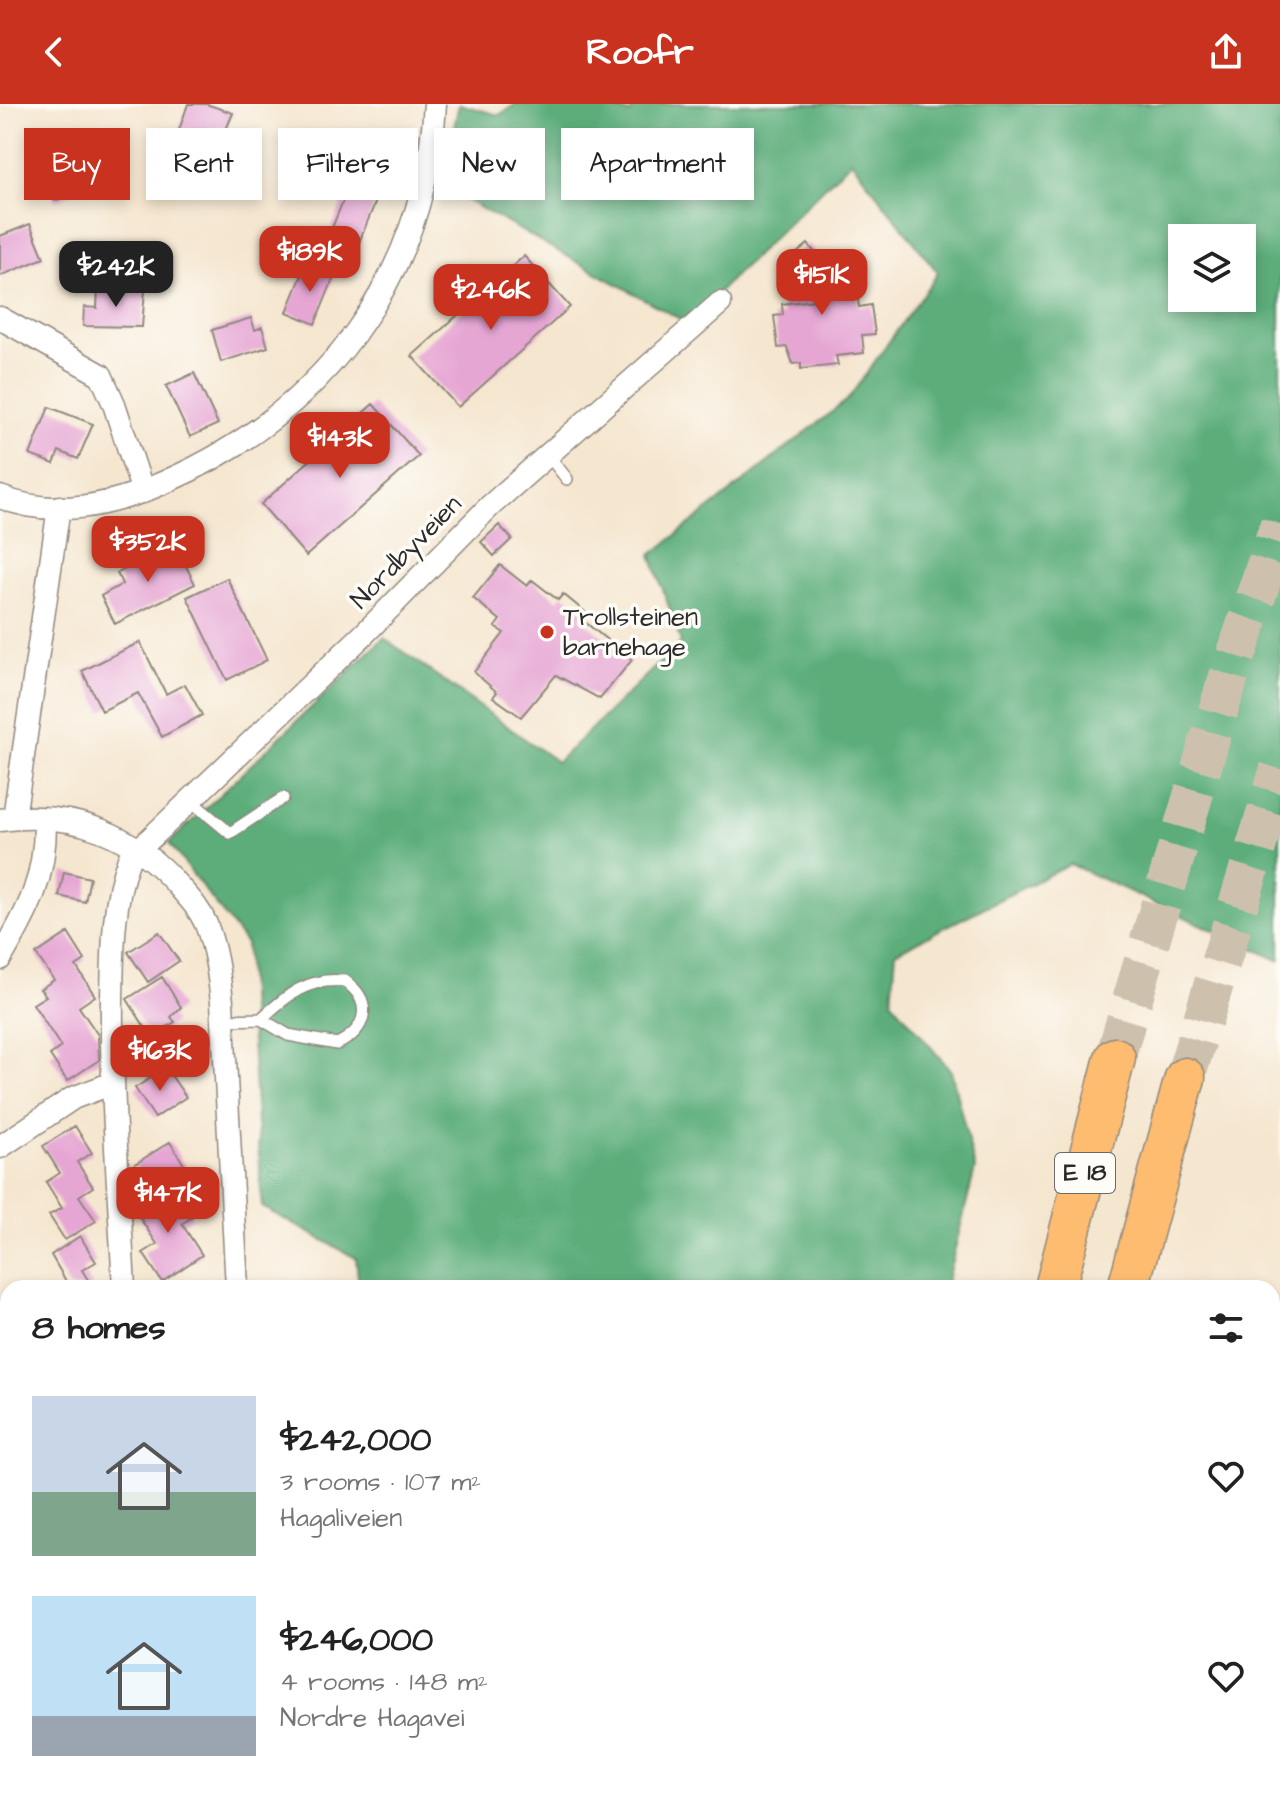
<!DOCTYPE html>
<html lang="en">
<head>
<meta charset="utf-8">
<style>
  body { margin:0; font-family:"Architects Daughter",sans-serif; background:#f6f6f6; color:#222; height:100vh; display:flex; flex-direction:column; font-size:30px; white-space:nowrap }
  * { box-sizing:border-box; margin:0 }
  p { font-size:26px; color:#767676 }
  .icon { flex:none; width:44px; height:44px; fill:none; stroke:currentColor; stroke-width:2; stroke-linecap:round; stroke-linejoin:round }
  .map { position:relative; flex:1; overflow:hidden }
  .panel { position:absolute; left:0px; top:1176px; width:1280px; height:514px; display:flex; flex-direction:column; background:#fff; border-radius:24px 24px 0 0; box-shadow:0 4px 12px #0003 }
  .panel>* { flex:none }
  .banner { position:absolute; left:24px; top:24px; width:800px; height:72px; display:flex; gap:16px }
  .controls { position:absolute; left:1168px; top:120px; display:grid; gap:16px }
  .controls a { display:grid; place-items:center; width:88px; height:88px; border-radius:0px; background:#fff; box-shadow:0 4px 12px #0003; font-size:40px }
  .price { position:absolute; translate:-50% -68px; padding:0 18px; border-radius:16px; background:#c8321e; color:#fff; font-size:26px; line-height:52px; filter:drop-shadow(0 2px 4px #0008) }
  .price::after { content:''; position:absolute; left:50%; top:48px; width:24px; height:18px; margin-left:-12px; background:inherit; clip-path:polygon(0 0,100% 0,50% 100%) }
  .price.current { background:#222; color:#fff }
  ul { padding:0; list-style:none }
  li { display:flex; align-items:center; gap:24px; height:200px; padding:0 32px }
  li span { display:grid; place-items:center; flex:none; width:224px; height:160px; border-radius:0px; color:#555 }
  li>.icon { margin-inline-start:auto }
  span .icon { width:96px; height:96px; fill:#fffc; stroke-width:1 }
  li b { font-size:34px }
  h2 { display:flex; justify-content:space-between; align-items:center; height:96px; padding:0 32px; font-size:34px }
  .chip { padding:0 28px; border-radius:0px; background:#fff; box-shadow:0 4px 12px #0003; font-size:28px; line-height:72px }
  .chip.current { background:#c8321e; color:#fff }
  header { display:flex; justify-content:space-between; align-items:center; height:104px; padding:0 32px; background:#c8321e; color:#fff; font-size:36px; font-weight:700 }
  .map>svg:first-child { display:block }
  .forest { fill:#5cad7a; stroke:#446c52; stroke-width:2; fill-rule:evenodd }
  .building { fill:#e6a6d4 }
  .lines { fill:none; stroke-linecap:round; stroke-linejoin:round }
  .motorway-tunnel { stroke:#cdc1ae; stroke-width:40; stroke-dasharray:40 20; stroke-linecap:butt }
  .service-casing { stroke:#90887d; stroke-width:14 }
  .minor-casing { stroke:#90887d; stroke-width:25 }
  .motorway-casing { stroke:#90887d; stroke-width:43 }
  .service { stroke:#fff; stroke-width:11 }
  .minor { stroke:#fff; stroke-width:22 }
  .motorway { stroke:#fdbc6f; stroke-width:40 }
  .poi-dot { fill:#c8321e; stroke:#fdfcf7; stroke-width:3 }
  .labels { text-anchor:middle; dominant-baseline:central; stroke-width:7; stroke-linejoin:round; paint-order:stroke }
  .shield { fill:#fdfcf7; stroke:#6a6a68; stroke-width:2 }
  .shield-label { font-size:24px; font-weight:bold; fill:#2b2b2b }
  .street-label { font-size:26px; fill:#2b2b2b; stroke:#fdfcf7 }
  .poi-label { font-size:26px; fill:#2b2b2b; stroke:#fdfcf7; text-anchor:start }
</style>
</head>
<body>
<header><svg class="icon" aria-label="back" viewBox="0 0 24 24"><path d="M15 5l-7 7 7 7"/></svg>Roofr<svg class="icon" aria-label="share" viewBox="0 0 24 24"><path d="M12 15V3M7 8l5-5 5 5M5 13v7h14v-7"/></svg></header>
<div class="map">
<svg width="1280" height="1689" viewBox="0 0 1280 1689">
  <rect width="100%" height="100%" fill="#fdfcf7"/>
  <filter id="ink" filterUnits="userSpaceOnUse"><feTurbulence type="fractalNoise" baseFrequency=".0125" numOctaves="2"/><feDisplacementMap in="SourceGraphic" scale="16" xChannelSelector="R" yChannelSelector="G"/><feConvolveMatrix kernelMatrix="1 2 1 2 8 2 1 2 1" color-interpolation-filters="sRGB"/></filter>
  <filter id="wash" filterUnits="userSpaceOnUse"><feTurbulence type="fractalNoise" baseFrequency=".006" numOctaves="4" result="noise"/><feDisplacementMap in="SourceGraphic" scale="32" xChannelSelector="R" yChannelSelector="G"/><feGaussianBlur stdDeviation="1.8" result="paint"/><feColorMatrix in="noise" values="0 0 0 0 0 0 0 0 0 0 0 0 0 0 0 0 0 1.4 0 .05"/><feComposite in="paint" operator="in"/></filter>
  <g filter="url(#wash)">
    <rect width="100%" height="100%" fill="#f5e6cf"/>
    <path class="forest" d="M 459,0 L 499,11 L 516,0 L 601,0 L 630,10 L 635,0 L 1280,0 L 1280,857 L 1070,760 L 896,848 L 892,897 L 951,967 L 975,1065 L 945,1184 L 359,1184 L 356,1154 L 262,1103 L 246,840 L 169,739 L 384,534 L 557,658 L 681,538 L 651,451 L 848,295 L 938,169 L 851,57 L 687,219 L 441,82 ZM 1182,134 L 1242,134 L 1242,194 L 1182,194 Z
      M 8,1497 L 8,1682 L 815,1682 L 813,1689 L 0,1689 L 0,1503 Z"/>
    <g id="blocks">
      <path class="building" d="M 188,0 L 206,0 L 233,9 L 214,54 L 186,44 L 190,33 L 178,29 Z
        M 75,43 L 91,82 L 55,97 L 38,58 Z
        M 349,82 L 377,94 L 358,141 L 330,129 Z
        M 30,120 L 44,154 L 0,172 L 0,132 Z
        M 808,140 L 838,177 L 849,176 L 851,191 L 857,190 L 859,203 L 871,201 L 875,230 L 862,231 L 864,249 L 836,252 L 838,261 L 801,265 L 801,259 L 793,260 L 787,243 L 778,244 L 774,212 L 783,211 L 782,200 L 816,196 L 785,159 Z
        M 524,152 L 570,203 L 458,303 L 412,252 Z
        M 306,161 L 334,173 L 315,220 L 287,208 Z
        M 98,184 L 145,186 L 142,223 L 83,222 L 84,203 L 97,204 Z
        M 251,214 L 255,226 L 262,223 L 268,243 L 221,258 L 212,226 Z
        M 194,269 L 218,320 L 190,333 L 166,282 Z
        M 373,300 L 419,352 L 306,452 L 261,400 Z
        M 49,303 L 93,320 L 78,355 L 59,347 L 54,360 L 30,351 Z
        M 499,421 L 512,435 L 494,452 L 481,438 Z
        M 175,440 L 195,480 L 115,520 L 101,492 L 122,480 L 117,469 Z
        M 500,461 L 527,482 L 532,476 L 558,496 L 563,490 L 585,508 L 580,514 L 632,556 L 600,595 L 556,571 L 521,613 L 493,593 L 497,588 L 474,568 L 504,529 L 495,523 L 500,516 L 473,494 Z
        M 227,474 L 267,556 L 227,576 L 187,493 Z
        M 140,538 L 166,590 L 185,580 L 202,611 L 162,633 L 138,589 L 102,607 L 82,567 Z
        M 64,768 L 90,774 L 85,798 L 59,792 Z
        M 159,828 L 179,857 L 148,878 L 128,848 Z
        M 68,829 L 85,856 L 76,862 L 95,892 L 79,903 L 98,931 L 99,956 L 67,977 L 50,951 L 61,943 L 33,900 L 46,892 L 40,885 L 54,876 L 36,850 Z
        M 162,873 L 181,903 L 171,913 L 175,918 L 167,923 L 183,949 L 149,971 L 129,940 L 148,928 L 127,895 Z
        M 166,964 L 186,993 L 155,1014 L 135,984 Z
        M 75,1022 L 92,1049 L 77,1058 L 93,1083 L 79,1092 L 96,1117 L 65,1136 L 49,1111 L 62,1104 L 46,1078 L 60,1069 L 43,1042 Z
        M 170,1038 L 189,1069 L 155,1091 L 135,1060 Z
        M 172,1083 L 192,1113 L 182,1120 L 202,1151 L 162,1178 L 143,1149 L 157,1140 L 136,1108 Z
        M 80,1132 L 96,1158 L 82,1166 L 93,1184 L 70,1184 L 51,1151 Z"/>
    </g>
  </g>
  <g filter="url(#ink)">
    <use href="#blocks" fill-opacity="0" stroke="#90887d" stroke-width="2"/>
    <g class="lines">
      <path class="motorway-tunnel" d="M 1115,954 L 1223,591 L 1280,420
        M 1185,974 L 1280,665"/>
      <g class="service-casing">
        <path id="service" d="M 548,351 L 567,375
          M 191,697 L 230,729 L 283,694
          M 223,916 L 261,915 L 288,931 L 337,940 C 367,926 374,898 345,877 C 308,873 287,891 261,915
          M 8,1365 L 4,1373 L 8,1379"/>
      </g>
      <g class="minor-casing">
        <path id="minor" d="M 0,214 L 101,271 L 114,300 L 143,388
          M 0,393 C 54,415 114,401 165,378 C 323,309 425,175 435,0
          M 14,714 L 59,403
          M 0,716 C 73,706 135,730 181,785 C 191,796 200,806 206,820 C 216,846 219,871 222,898 L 237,1184
          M 0,855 C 29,806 46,774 45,715
          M 0,1043 L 73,994 L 113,979
          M 124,1184 C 119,1088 111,991 112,895 C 113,849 112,798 129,755 L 364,530 L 490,402 L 720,199
          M 0,1341 L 8,1337
          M 0,1446 L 8,1460"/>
      </g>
      <g class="motorway-casing">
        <path id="motorway" d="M 1055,1184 L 1115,954
          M 1128,1184 L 1185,974
          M 947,1689 L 949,1682
          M 1013,1689 L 1015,1682"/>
      </g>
      <use href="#service" class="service"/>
      <use href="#minor" class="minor"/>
      <use href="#motorway" class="motorway"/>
    </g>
  </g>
  <circle class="poi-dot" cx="547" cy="528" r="8"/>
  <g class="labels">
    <rect class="shield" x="1055" y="1049" width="60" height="40" rx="6"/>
    <g class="shield-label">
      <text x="1085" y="1069">E 18</text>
    </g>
    <g class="street-label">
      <text transform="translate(406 448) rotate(-46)">Nordbyveien</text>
    </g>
    <g class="poi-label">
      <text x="563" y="513">Trollsteinen<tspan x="563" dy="30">barnehage</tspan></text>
    </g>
  </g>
</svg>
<div class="controls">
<a><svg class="icon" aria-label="layers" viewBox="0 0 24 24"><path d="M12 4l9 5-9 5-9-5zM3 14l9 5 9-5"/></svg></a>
</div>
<b class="price" style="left:310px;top:190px">$189K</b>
<b class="price current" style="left:116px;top:205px">$242K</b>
<b class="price" style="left:822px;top:213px">$151K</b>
<b class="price" style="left:491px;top:228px">$246K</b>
<b class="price" style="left:340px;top:376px">$143K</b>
<b class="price" style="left:148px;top:480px">$352K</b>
<b class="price" style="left:160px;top:989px">$163K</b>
<b class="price" style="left:168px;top:1131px">$147K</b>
<div class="banner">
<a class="chip current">Buy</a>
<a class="chip">Rent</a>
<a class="chip">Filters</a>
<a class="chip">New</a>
<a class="chip">Apartment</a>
</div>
<section class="panel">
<h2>8 homes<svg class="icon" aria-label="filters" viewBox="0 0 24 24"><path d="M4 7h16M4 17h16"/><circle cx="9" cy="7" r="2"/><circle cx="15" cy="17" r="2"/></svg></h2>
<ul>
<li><span style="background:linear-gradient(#c9d6e8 60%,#7fa58c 0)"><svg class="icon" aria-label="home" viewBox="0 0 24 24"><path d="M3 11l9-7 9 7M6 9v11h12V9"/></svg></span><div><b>$242,000</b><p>3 rooms · 107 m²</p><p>Hagaliveien</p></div><svg class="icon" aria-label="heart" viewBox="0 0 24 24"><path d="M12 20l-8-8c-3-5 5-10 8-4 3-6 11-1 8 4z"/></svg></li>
<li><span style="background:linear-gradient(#bfe0f5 75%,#9aa5b1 0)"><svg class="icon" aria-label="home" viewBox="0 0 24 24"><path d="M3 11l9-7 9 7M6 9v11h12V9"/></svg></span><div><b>$246,000</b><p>4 rooms · 148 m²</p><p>Nordre Hagavei</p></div><svg class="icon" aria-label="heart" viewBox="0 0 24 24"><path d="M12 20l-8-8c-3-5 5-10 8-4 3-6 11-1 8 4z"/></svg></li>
</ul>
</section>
</div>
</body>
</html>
